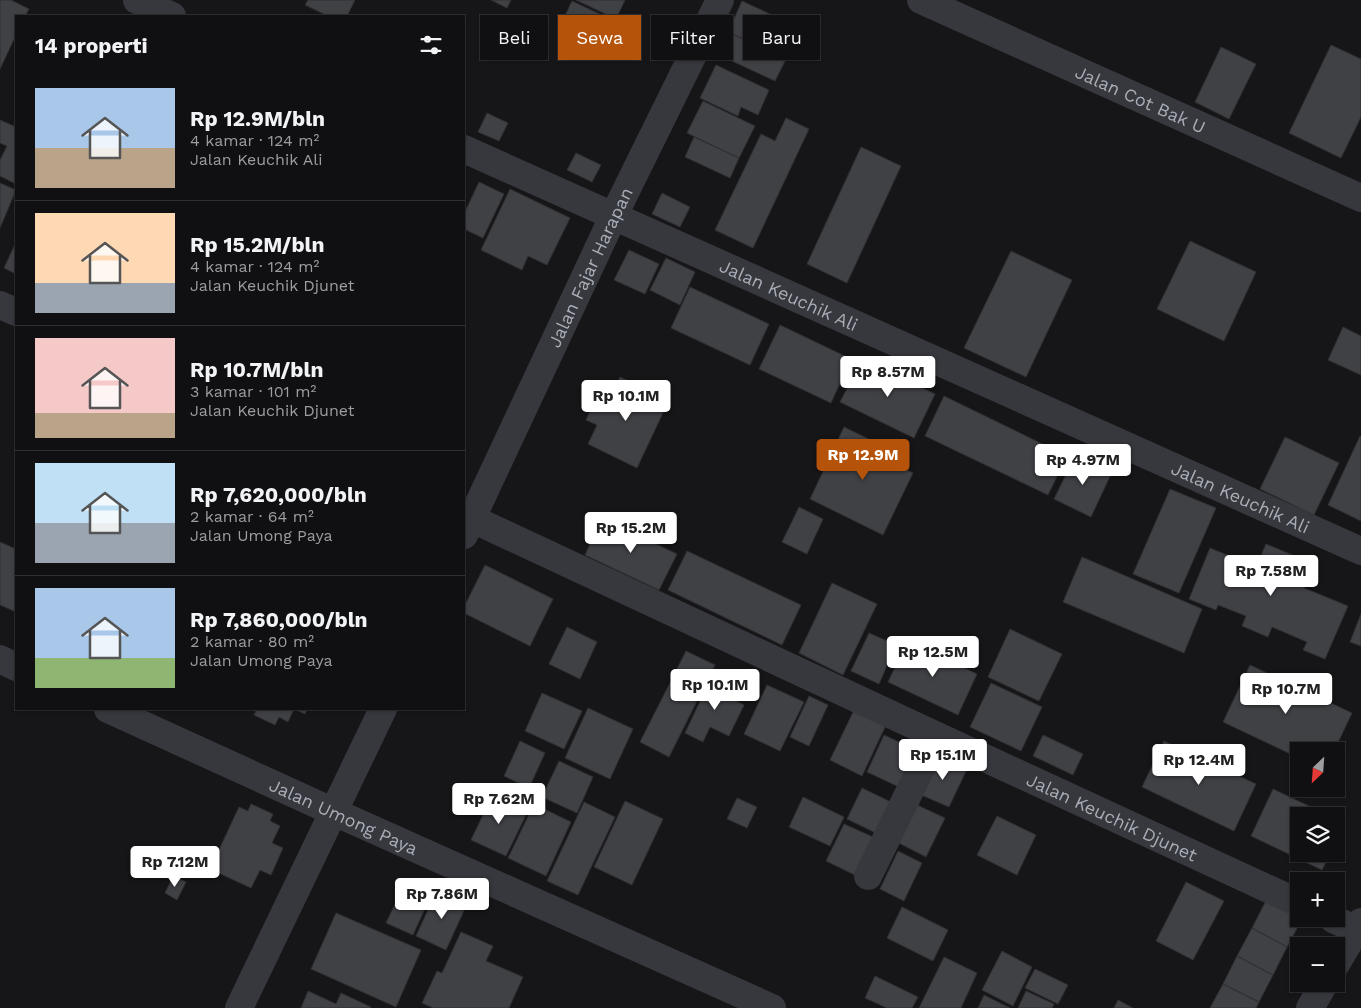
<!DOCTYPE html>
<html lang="id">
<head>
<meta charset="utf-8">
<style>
  body { margin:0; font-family:"Work Sans",sans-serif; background:#1e1e20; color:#f1f3f6; height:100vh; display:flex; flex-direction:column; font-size:19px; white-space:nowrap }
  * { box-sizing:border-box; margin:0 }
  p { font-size:16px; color:#9c9d9f }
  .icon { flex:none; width:28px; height:28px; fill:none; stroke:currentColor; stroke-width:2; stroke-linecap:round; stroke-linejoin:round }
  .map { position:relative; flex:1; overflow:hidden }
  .details { position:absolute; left:15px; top:15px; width:450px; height:695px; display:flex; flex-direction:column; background:#101012; border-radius:0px; box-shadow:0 1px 4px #0004,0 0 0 1px #303032 }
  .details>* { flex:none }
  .top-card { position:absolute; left:480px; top:15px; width:475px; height:45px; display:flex; gap:10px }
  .needle { width:32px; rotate:205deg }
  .controls { position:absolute; left:1290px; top:742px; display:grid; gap:10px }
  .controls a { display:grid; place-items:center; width:55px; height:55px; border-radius:0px; background:#101012; box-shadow:0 1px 4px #0004,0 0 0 1px #303032; font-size:25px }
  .price { position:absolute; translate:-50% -42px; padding:0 11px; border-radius:5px; background:#fff; color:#222; font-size:16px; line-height:32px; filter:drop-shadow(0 1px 2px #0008) }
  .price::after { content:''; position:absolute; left:50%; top:30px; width:15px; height:11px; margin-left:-8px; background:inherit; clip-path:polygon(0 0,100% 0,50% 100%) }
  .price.current { background:#b45309; color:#fff }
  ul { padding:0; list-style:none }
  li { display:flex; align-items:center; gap:15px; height:125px; padding:0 20px }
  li+li { border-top:1px solid #303032 }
  li span { display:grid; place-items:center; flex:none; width:140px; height:100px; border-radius:0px; color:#555 }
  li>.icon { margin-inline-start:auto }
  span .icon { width:60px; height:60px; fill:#fffc; stroke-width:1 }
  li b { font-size:21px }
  h2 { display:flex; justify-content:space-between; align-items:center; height:60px; padding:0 20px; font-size:21px }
  .pill { padding:0 18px; border-radius:0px; background:#101012; box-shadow:0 1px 4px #0004,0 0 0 1px #303032; font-size:18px; line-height:45px }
  .pill.current { background:#b45309; color:#fff }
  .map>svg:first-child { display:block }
  .building { fill:#404145; stroke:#303034 }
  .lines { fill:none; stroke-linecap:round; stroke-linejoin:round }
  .minor { stroke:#37383d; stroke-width:28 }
  .labels { text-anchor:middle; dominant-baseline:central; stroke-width:5; stroke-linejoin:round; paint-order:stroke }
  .street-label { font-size:18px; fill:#a8adb8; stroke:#111113 }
</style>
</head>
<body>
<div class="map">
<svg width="1361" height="1008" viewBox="0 0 1361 1008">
  <rect width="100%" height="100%" fill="#161618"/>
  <path class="building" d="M 0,0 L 11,0 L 29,9 L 25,16 L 16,16 L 16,35 L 0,69 Z
    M 308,0 L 355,0 L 347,16 L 328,16 L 305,5 Z
    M 491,0 L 511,0 L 507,8 Z
    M 576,0 L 625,0 L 616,19 Z
    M 572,1 L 642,34 L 633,53 L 563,20 Z
    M 742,1 L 800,28 L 786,59 L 728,32 Z
    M 728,32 L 786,59 L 775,81 L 717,54 Z
    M 1331,45 L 1361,59 L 1361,117 L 1341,158 L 1289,133 Z
    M 1221,47 L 1256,64 L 1229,119 L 1195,102 Z
    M 716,65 L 769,90 L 758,115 L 741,107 L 738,116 L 700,98 Z
    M 703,101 L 755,126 L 739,158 L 687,133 Z
    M 487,113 L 508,123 L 499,141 L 478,132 Z
    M 786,118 L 809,129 L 753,248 L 715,230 L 761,134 L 775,141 Z
    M 0,120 L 16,127 L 16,184 L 0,176 L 0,160 L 7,146 L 0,143 Z
    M 694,137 L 739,158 L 730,178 L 685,157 Z
    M 861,147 L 901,166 L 847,283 L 807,264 Z
    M 576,153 L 601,165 L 592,182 L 567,170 Z
    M 479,182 L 504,194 L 483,238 L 464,229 L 464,214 Z
    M 0,183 L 16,190 L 0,228 Z
    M 510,189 L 570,218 L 547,265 L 528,256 L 522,270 L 481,250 Z
    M 662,193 L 690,207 L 680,227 L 652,214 Z
    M 1190,241 L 1256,272 L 1224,341 L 1157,309 Z
    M 16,242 L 16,274 L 4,268 Z
    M 629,250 L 659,264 L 645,294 L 614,280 Z
    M 1011,251 L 1072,280 L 1026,377 L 964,348 Z
    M 666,258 L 695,272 L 680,305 L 650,290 Z
    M 690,287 L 769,324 L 750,365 L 671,328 Z
    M 780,325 L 851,359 L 831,403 L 759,369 Z
    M 1343,327 L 1361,336 L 1361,375 L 1328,360 Z
    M 862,359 L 935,394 L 914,438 L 840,402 Z
    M 620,377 L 669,400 L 637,468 L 588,444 L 597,425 L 586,420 L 596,398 L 608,404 Z
    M 944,396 L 1067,456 L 1048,495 L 925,436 Z
    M 844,427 L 906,457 L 901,467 L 913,473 L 883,535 L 810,499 Z
    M 1360,436 L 1361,437 L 1361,521 L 1328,505 Z
    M 1285,437 L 1339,463 L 1314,515 L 1260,489 Z
    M 1076,454 L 1112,472 L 1091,517 L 1054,499 Z
    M 1170,489 L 1216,508 L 1179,593 L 1133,574 Z
    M 799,507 L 823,519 L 807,554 L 782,542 Z
    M 602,518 L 677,554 L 659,590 L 585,555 Z
    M 0,542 L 16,549 L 16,612 L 0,605 Z
    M 1266,544 L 1314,564 L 1304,588 L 1348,606 L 1325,659 L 1303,650 L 1307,642 L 1272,627 L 1268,637 L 1242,626 L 1246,616 L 1218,605 L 1216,610 L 1189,599 L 1210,548 L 1256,567 Z
    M 687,551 L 801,605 L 782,645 L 668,590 Z
    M 1082,557 L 1202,609 L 1184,653 L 1063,602 Z
    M 485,565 L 553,599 L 530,646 L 464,613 L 464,607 Z
    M 832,583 L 877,604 L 843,675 L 799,653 Z
    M 1361,614 L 1361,646 L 1350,642 Z
    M 567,627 L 597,642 L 580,679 L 549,664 Z
    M 1010,629 L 1062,654 L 1039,701 L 988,677 Z
    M 869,633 L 896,645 L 879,684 L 851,671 Z
    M 908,640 L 977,674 L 958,715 L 888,682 Z
    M 686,651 L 715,665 L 669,757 L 640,742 Z
    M 1250,665 L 1352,713 L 1334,751 L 1299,751 L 1299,758 L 1223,722 Z
    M 713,674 L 731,682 L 725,695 L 744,705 L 729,736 L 710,727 L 703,742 L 685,733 Z
    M 991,683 L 1042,707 L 1021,751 L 970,727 Z
    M 767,685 L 804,702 L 780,751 L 744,734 Z
    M 542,693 L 582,711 L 564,749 L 525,731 Z
    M 809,696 L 828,705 L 809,746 L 790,737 Z
    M 588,708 L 633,729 L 610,779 L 565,758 Z
    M 257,709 L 307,709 L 305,714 L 294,709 L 288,722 L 279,717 L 275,725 L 254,715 Z
    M 854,710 L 886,725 L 862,776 L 830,760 Z
    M 884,735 L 916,750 L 899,787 L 867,772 Z
    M 1043,735 L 1083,754 L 1073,775 L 1033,756 Z
    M 520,741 L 545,753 L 529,788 L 504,776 Z
    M 1164,741 L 1256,784 L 1234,831 L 1142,787 Z
    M 938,755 L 967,769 L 949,807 L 919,794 Z
    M 559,761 L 593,777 L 577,813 L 542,797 Z
    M 862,788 L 893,803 L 878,834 L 847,819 Z
    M 1273,789 L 1330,816 L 1299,816 L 1299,854 L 1330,854 L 1322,870 L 1251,836 Z
    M 493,794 L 528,811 L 506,856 L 471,840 Z
    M 803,797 L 844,817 L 830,846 L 789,827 Z
    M 737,798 L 757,807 L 747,828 L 727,819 Z
    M 625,801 L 663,819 L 632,885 L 594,867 Z
    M 584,802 L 615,817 L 578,895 L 547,881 Z
    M 251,804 L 273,814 L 270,821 L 280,826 L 272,843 L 283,848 L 271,875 L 260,870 L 251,888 L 210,869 L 239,807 L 248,811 Z
    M 534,804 L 571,822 L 546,876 L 508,858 Z
    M 917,805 L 945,818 L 926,857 L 899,843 Z
    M 997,816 L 1036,835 L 1017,875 L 977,855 Z
    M 1336,819 L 1344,823 L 1336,840 Z
    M 844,824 L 873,837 L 855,875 L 826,861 Z
    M 898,851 L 922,863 L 904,901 L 880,889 Z
    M 173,876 L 186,882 L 177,900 L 165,893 Z
    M 407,879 L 433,891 L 413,935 L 386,923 Z
    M 1186,882 L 1224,901 L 1193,960 L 1156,941 Z
    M 437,890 L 467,904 L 446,950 L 416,936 Z
    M 1269,895 L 1299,911 L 1299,919 L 1302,919 L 1287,947 L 1252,928 Z
    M 902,907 L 948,930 L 933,961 L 887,938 Z
    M 336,913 L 421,950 L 396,1007 L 311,969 Z
    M 1252,928 L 1287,947 L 1273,975 L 1237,956 Z
    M 461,932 L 493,946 L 486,961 L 523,977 L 509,1008 L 433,1008 L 422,1003 L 437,971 L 442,973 Z
    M 1002,951 L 1032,967 L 1013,1006 L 982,990 Z
    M 1237,956 L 1273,975 L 1259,1002 L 1223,984 Z
    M 944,957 L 977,973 L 961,1008 L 919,1008 Z
    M 1035,969 L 1068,985 L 1058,1004 L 1025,988 Z
    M 875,976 L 918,997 L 912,1008 L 887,1008 L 865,998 Z
    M 1223,984 L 1259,1002 L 1256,1008 L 1210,1008 Z
    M 308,991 L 336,1004 L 341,993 L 371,1007 L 370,1008 L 301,1008 Z
    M 1026,991 L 1054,1004 L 1052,1008 L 1018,1008 Z
    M 984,995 L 1010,1008 L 978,1008 Z
    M 1118,1000 L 1133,1008 L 1114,1008 Z"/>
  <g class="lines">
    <g class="minor">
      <path d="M 137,0 L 172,16"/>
      <path id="s1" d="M 921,0 L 1361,198"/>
      <path id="s2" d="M 464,149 L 1361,551"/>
      <path d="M 0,305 L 16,312"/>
      <path id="s3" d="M 464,515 L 937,736 L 1299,903"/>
      <path id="s4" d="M 464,535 L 613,217 L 720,0"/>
      <path d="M 0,659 L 16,667"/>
      <path id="s5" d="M 108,709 L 334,812 L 772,1008"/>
      <path d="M 868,876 L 937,736"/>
      <path d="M 1333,919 L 1357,930"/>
      <path d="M 1336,964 L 1361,922"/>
      <path d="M 239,1008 L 383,709"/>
      <path d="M 1310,1008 L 1324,984"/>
    </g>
  </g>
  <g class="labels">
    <g class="street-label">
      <text stroke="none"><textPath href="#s1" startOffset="241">Jalan Cot Bak U</textPath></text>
      <text stroke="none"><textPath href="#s4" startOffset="296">Jalan Fajar Harapan</textPath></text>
      <text stroke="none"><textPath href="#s2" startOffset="356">Jalan Keuchik Ali</textPath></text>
      <text stroke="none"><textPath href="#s2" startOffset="851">Jalan Keuchik Ali</textPath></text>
      <text stroke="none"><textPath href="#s5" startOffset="259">Jalan Umong Paya</textPath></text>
      <text stroke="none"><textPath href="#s3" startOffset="715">Jalan Keuchik Djunet</textPath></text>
    </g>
  </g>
</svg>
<div class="controls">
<a><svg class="needle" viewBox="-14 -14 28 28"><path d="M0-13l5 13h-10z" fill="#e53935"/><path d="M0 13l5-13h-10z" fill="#9c9d9f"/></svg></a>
<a><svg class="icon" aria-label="layers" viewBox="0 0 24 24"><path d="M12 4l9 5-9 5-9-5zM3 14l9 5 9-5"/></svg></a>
<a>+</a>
<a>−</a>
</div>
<b class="price" style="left:888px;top:398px">Rp 8.57M</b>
<b class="price" style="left:626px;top:422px">Rp 10.1M</b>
<b class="price current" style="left:863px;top:481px">Rp 12.9M</b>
<b class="price" style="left:1083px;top:486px">Rp 4.97M</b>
<b class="price" style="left:631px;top:554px">Rp 15.2M</b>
<b class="price" style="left:1271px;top:597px">Rp 7.58M</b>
<b class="price" style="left:933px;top:678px">Rp 12.5M</b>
<b class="price" style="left:715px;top:711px">Rp 10.1M</b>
<b class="price" style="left:1286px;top:715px">Rp 10.7M</b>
<b class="price" style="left:943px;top:781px">Rp 15.1M</b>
<b class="price" style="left:1199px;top:786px">Rp 12.4M</b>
<b class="price" style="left:499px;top:825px">Rp 7.62M</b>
<b class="price" style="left:175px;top:888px">Rp 7.12M</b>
<b class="price" style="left:442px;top:920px">Rp 7.86M</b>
<div class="top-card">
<a class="pill">Beli</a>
<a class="pill current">Sewa</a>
<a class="pill">Filter</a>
<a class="pill">Baru</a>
</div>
<section class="details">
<h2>14 properti<svg class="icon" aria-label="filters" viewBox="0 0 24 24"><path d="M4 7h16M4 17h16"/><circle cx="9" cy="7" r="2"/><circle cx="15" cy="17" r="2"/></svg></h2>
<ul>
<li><span style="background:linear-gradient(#a9c7e8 60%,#b9a48a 0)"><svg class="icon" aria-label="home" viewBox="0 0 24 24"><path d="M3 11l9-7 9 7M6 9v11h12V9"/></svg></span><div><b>Rp 12.9M/bln</b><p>4 kamar · 124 m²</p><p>Jalan Keuchik Ali</p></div></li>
<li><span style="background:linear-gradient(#ffd9b3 70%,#9aa5b1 0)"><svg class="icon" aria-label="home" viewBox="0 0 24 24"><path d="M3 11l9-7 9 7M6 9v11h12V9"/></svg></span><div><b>Rp 15.2M/bln</b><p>4 kamar · 124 m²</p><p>Jalan Keuchik Djunet</p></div></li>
<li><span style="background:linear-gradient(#f6c9c9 75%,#b9a48a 0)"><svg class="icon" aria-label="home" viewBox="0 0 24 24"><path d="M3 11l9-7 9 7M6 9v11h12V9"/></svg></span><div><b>Rp 10.7M/bln</b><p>3 kamar · 101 m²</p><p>Jalan Keuchik Djunet</p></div></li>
<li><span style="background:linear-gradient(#bfe0f5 60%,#9aa5b1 0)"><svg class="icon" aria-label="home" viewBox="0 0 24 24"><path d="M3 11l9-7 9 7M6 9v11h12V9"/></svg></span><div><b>Rp 7,620,000/bln</b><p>2 kamar · 64 m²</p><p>Jalan Umong Paya</p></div></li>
<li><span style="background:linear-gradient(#a9c7e8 70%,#8fb573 0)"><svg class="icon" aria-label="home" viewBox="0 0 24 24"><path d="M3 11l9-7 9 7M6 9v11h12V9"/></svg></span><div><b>Rp 7,860,000/bln</b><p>2 kamar · 80 m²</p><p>Jalan Umong Paya</p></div></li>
</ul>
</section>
</div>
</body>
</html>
